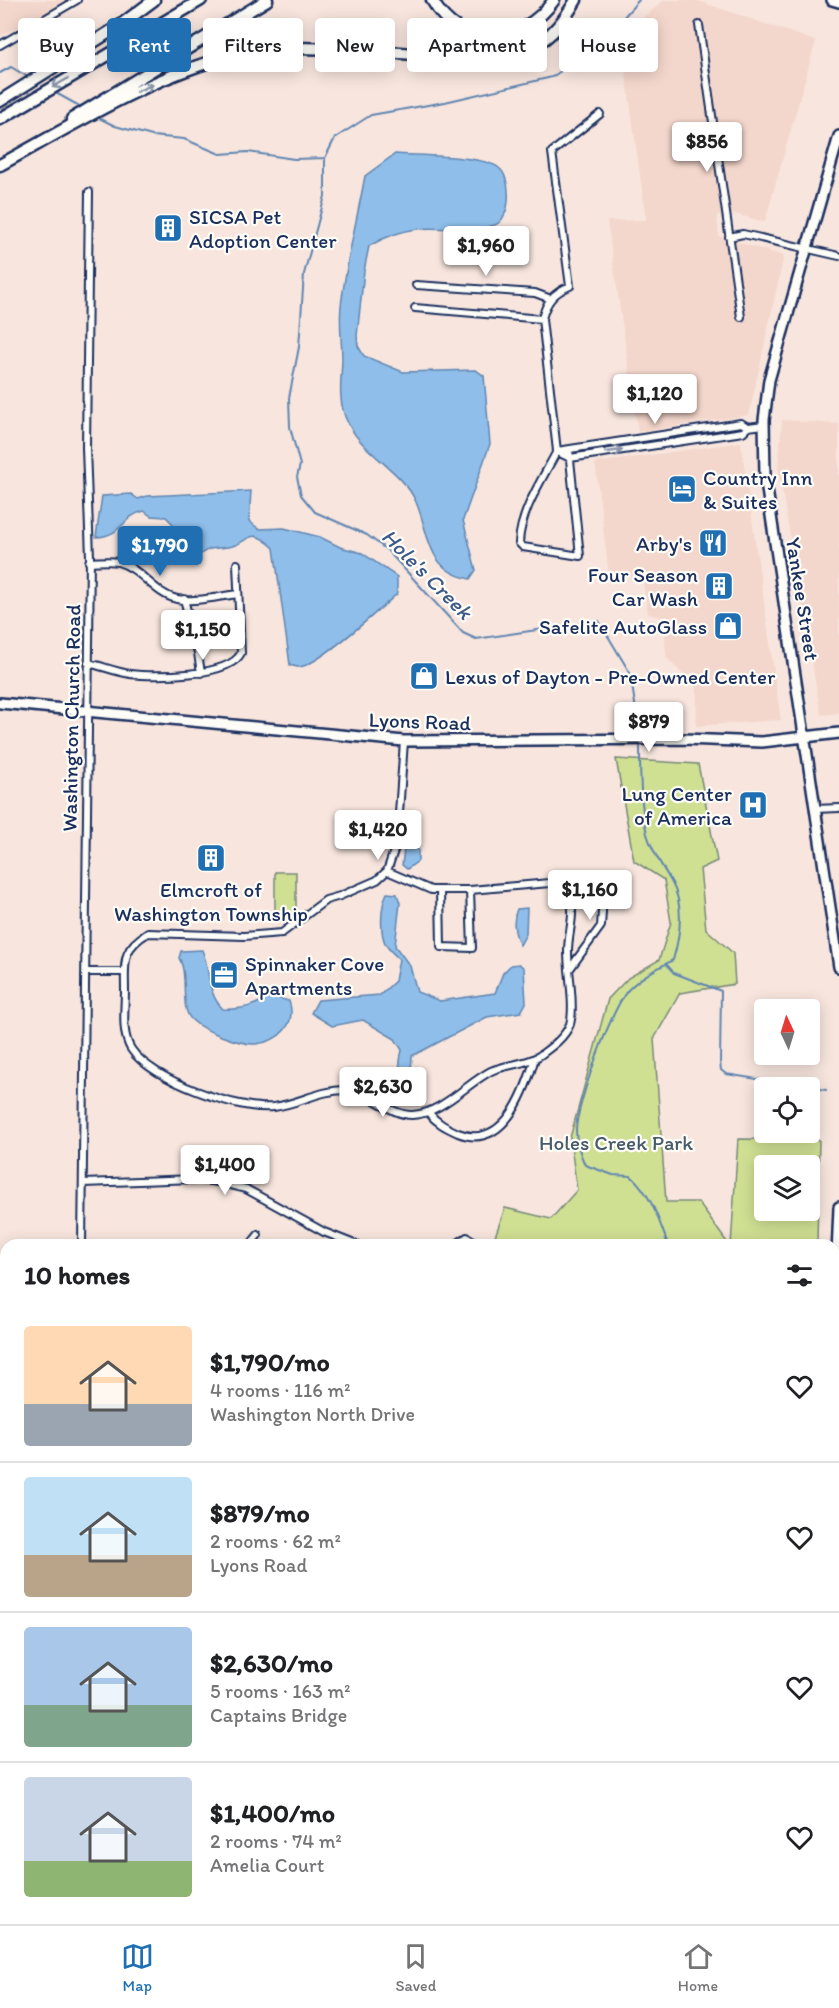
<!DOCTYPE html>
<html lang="en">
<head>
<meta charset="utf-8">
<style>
  body { margin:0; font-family:Itim,sans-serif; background:#f6f6f6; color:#202124; height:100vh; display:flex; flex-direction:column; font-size:22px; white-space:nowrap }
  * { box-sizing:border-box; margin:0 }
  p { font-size:20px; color:#757577 }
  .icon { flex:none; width:33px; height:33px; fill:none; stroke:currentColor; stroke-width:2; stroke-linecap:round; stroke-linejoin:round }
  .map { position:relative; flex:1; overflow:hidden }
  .details { position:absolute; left:0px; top:1239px; width:840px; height:686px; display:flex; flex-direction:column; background:#fff; border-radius:18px 18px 0 0; box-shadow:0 3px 15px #0003 }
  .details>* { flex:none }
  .top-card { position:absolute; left:18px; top:18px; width:804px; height:54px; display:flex; gap:12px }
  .needle { width:39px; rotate:356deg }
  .tools { position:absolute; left:754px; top:999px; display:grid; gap:12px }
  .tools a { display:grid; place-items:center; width:66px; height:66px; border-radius:6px; background:#fff; box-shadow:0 3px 15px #0003; font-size:30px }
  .price { position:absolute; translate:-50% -51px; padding:0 14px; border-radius:6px; background:#fff; color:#222; font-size:20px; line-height:39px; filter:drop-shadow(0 2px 3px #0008) }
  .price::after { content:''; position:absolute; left:50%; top:36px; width:18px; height:14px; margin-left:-9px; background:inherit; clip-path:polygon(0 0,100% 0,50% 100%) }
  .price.active { background:#1f6fb2; color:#fff }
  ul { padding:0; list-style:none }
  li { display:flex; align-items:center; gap:18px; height:150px; padding:0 24px }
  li+li { border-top:2px solid #e0e0e0 }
  li span { display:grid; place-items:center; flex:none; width:168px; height:120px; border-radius:6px; color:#555 }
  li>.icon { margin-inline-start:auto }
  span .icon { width:72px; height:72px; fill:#fffc; stroke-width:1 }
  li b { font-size:26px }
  h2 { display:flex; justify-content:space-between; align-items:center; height:72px; padding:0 24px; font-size:26px }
  .chip { padding:0 21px; border-radius:6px; background:#fff; box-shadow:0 3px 15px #0003; font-size:21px; line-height:54px }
  .chip.active { background:#1f6fb2; color:#fff }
  .menu { display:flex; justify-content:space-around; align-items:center; height:84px; border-top:2px solid #e0e0e0; background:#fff; font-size:16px; color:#757577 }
  .menu a { display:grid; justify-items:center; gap:3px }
  .menu .active { color:#1f6fb2 }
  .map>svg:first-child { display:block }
  .built { fill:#f4d7cc }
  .green { fill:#d0e093; stroke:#768878; stroke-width:1.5; fill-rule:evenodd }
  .water { fill:#8ebee9; stroke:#6085b1; stroke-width:1.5 }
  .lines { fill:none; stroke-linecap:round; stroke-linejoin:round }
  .stream { stroke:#6085b1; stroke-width:2 }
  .street-casing { stroke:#1b2f5e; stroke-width:10 }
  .secondary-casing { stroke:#1b2f5e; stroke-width:14 }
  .highway-casing { stroke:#1b2f5e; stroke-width:15 }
  .street { stroke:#fdfcf7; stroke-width:6 }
  .secondary { stroke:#fdfcf7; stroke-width:9 }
  .highway { stroke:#fdfcf7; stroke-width:10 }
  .oneway { stroke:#8c96aa }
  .labels { text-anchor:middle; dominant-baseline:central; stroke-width:4.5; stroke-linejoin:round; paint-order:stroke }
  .poi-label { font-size:21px; fill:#1b2f5e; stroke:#fdfcf7; text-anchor:start }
  .street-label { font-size:21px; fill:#1b2f5e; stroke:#fdfcf7 }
  .park-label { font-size:21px; fill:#485b6b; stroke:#fdfcf7 }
  .water-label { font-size:22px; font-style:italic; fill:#3e5a88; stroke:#fdfcf7 }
</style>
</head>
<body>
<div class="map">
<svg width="839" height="1924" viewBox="0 0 839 1924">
  <rect width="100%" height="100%" fill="#f8e6de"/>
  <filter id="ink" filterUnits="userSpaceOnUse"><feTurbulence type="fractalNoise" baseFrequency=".0167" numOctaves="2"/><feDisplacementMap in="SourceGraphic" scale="12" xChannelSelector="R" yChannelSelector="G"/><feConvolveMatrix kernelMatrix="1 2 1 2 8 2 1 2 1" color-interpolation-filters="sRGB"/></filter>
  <g filter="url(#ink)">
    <path class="built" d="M 0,0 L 78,0 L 0,36 Z
      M 664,0 L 696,0 L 816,41 L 765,222 L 734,214 L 717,215 L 719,236 L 784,256 L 749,415 L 638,432 L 607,221 L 646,220 L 621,37 Z
      M 782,420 L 839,424 L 839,713 L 821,715 L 778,468 Z
      M 741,442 L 781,720 L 696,726 L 697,689 L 666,657 L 664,618 L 648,614 L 642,577 L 609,576 L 595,463 Z"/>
    <path class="green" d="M 616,759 L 698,764 L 717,861 L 700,869 L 706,929 L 733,953 L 735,984 L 680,993 L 654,1039 L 666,1202 L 698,1202 L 729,1245 L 492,1245 L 505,1208 L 551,1219 L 577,1190 L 570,1138 L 608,999 L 628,978 L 659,960 L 671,922 L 664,880 L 634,861 Z
      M 275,872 L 296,872 L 296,916 L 275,916 Z
      M 738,1139 L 819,1140 L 817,1245 L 731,1245 ZM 765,1166 L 810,1166 L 810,1210 L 765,1210 Z
      M 798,1919 L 814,1924 L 628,1924 L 625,1919 Z"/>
    <path class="water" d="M 395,154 C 417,156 484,155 499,168 C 512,178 512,218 495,225 C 469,234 443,226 417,229 C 401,231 383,238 369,246 L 364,271 L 357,336 L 358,346 L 364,356 L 403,372 L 476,370 L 484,376 L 490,444 L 463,520 L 476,570 L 470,579 C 426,570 430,535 416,502 C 402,469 360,453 346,419 C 338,401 341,380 342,361 C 342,343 339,324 341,306 C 346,263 357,219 365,176 Z
      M 251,491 L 249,521 L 259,529 L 284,528 L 320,537 L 340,547 L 362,553 L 397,577 L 397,594 C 381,608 317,667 299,667 C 296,667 293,666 290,665 L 274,548 C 249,524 249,544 228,547 C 216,549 211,546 201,554 L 181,548 L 171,535 L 173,524 L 166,517 L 151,516 L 144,511 C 122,516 123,536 96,537 L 102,496 L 131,494 L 138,499 L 147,496 Z
      M 411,842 L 418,850 L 418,861 L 407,869 L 402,865 L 404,849 Z
      M 387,893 L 397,894 L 400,903 L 395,946 L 410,966 L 417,992 L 440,1001 L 495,993 L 503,973 L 511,965 L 519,964 L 524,968 L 526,1003 L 521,1012 L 487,1017 L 412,1056 L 409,1100 L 402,1100 C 397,1089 399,1062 402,1050 L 395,1039 L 363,1020 L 332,1026 L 311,1013 L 318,1000 L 380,995 L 395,981 L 399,959 C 395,955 389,950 386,945 C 379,933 381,904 387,893 Z
      M 527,908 L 526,934 L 520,945 C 514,934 512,920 517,909 Z
      M 202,950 C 211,970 206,993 223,1009 C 243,1010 254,1006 271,996 L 289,1001 C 297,1024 280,1041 256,1044 C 241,1045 203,1031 192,1020 C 179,1009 189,974 179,958 L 181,951 Z
      M 306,1919 L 305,1924 L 270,1924 L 258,1919 Z"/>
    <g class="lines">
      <path class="stream" d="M 639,0 L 597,47 L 552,77 L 445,102 L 371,115 L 335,138 L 325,158 L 325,196 L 304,274 L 299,347 L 289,398 L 290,427 L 300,465 L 297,477 L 301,495 L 315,512 L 367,535 L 387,550 L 463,633 L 476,639 L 599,621 L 630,673 L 640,735
        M 0,73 L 11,67 L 31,79
        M 54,92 L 83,108
        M 95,116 L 115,126 L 152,136 L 184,139 L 220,154 L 248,152 L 294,159 L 325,158
        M 640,741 C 640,772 640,804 647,834 C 652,852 663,867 672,883 C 685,907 680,936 673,960 C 658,968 642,976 630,988 C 613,1004 576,1106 576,1130 C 576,1142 580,1154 585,1165 L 613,1175 L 631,1176 C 651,1194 659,1220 668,1245
        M 666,964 L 674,973 L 721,991 L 720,1062 L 721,1070 L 726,1074 L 826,1090
        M 834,1915 L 839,1918
        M 642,1918 L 647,1924"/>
      <g class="street-casing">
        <path id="street" d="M 699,25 L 741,317
          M 0,45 L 77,0
          M 729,237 L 743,234 L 839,256
          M 416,285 L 535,293 L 551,299
          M 415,308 L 542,319
          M 557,451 L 542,319 C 546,302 553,293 570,286 L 552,152 L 600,114
          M 557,451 C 543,478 520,512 519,543 L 523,547 L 580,556 L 569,450
          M 557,451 L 741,423 L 748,427 L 764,425
          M 558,452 L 570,458 L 743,432 L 748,427
          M 89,562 C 98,562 109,560 118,562 C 141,568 154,594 177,599 C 196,603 219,596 238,594
          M 184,599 L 198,653 L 201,673
          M 88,663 C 102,666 116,672 130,674 C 153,677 230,677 241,653 L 237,564
          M 815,809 L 839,808
          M 387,871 L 431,890 L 470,890 L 550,883 L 563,886 C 580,908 568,927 568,951 C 568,960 569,970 570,979 C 571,992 574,1011 570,1024 C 565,1038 550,1048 539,1056 C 525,1065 506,1064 491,1071 C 466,1084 441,1114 412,1115 C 388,1115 369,1090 345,1090 C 320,1090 298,1104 274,1107 C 239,1111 151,1080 131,1049 C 121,1033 125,1009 125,991 C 125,962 121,949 148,933 L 244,936 L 282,933 L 326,900 L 340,896 L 377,880 L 387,871 L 397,842 L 404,741
          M 563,886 L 578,883 L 604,883 L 601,926 L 569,970
          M 440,890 L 441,947 L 472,948 L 470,890
          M 86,972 L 125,972
          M 428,1112 C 437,1123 445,1127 458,1133 C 504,1151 525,1092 535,1058
          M 83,1183 L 195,1179 L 218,1182 L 246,1189 L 324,1232 L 357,1245
          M 82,1245 L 90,557 L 86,448 L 89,192
          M 250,1245 L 258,1235
          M 455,1245 L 467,1237 L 480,1245
          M 111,1918 C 125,1924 137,1924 151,1918
          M 224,1918 L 241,1924
          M 477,1918 L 480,1924
          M 79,1919 L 102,1918"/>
      </g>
      <g class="secondary-casing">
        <path id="secondary" d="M 832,0 L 839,2
          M 839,136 L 769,380 L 764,420 L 765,476 L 839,967
          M 0,703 L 404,741 L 684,739 L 762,742 L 839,733
          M 834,1328 L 839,1207
          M 834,1504 L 839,1555"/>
      </g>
      <g class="highway-casing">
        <path id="highway" d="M 432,0 C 461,53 522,45 554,0
          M 0,101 L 119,26 L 154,0
          M 0,119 L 201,0
          M 72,119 L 267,0
          M 0,165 C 75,124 151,76 234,55 C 293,41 374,53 434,55 C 467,57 503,61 533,46 C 553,36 565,19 576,0"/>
      </g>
      <use href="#street" class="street"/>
      <use href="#secondary" class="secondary"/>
      <use href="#highway" class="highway"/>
    </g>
    <defs><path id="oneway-shaft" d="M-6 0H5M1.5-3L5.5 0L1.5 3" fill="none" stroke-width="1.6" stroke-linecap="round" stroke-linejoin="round" transform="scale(1.5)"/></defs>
    <g class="oneway">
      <use href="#oneway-shaft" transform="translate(60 83) rotate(150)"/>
      <use href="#oneway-shaft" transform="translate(145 88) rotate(-24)"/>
      <use href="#oneway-shaft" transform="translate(614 451) rotate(-8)"/>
    </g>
  </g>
  <defs>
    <g id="building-square" transform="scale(1.5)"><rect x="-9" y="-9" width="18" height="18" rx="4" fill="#1f6fb2" stroke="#fdfcf7"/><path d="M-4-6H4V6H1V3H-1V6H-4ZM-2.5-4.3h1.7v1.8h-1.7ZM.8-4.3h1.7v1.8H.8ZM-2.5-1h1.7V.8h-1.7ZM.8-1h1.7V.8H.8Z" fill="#fff"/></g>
    <g id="hotel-square" transform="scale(1.5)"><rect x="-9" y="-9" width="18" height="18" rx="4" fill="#1f6fb2" stroke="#fdfcf7"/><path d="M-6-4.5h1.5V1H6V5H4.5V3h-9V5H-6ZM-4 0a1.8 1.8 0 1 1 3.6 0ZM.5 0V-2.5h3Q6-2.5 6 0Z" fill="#fff"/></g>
    <g id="restaurant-square" transform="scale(1.5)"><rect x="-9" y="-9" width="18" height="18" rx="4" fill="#1f6fb2" stroke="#fdfcf7"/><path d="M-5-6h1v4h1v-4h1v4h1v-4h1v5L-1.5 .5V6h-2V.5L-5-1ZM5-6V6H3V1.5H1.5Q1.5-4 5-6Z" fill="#fff"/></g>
    <g id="shop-square" transform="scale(1.5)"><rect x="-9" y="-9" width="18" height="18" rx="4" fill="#1f6fb2" stroke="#fdfcf7"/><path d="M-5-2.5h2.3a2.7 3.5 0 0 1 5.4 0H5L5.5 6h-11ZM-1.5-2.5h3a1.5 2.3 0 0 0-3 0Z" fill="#fff"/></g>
    <g id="hospital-square" transform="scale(1.5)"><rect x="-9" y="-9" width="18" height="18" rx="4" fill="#1f6fb2" stroke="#fdfcf7"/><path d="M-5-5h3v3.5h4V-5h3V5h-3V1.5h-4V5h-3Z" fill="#fff"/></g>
    <g id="office-square" transform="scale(1.5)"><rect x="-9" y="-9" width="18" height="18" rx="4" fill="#1f6fb2" stroke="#fdfcf7"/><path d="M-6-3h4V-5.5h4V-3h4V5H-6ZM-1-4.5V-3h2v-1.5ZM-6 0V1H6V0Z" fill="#fff"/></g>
  </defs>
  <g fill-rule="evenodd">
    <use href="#building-square" x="168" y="228"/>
    <use href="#hotel-square" x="682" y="489"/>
    <use href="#restaurant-square" x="713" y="543"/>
    <use href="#building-square" x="719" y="586"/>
    <use href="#shop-square" x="728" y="626"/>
    <use href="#shop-square" x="424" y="676"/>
    <use href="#hospital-square" x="753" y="805"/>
    <use href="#building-square" x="211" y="858"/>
    <use href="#office-square" x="224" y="975"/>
  </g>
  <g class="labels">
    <g class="poi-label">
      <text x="189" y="216">SICSA Pet<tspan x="189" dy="24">Adoption Center</tspan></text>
      <text x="703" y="477">Country Inn<tspan x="703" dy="24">&amp; Suites</tspan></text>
      <text x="692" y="543" text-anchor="end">Arby's</text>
      <text x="698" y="574" text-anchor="end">Four Season<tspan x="698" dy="24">Car Wash</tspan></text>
      <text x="707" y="626" text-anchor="end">Safelite AutoGlass</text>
      <text x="445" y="676">Lexus of Dayton - Pre-Owned Center</text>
      <text x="732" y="793" text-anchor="end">Lung Center<tspan x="732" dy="24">of America</tspan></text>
      <text x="211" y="889" text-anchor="middle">Elmcroft of<tspan x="211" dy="24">Washington Township</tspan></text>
      <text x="245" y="963">Spinnaker Cove<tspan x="245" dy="24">Apartments</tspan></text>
    </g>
    <g class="street-label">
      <text transform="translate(803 599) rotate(81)">Yankee Street</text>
      <text transform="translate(71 718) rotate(-89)">Washington Church Road</text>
      <text transform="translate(420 721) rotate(2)">Lyons Road</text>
    </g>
    <g class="park-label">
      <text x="616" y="1142">Holes Creek Park</text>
    </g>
    <g class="water-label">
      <text transform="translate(427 574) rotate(45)">Hole's Creek</text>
    </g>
  </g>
</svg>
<div class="tools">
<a><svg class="needle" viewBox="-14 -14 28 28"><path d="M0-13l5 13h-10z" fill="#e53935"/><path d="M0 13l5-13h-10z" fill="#757577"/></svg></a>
<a><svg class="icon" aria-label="locate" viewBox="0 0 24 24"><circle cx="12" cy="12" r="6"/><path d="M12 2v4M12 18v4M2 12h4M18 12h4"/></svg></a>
<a><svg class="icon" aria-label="layers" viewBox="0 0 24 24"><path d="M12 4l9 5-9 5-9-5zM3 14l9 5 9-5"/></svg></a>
</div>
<b class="price" style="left:707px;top:173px">$856</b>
<b class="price" style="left:486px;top:277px">$1,960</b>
<b class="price" style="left:655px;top:425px">$1,120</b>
<b class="price active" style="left:160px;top:577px">$1,790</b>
<b class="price" style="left:203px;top:661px">$1,150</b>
<b class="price" style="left:649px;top:753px">$879</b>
<b class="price" style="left:378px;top:861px">$1,420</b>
<b class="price" style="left:590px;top:921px">$1,160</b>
<b class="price" style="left:383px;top:1118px">$2,630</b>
<b class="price" style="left:225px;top:1196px">$1,400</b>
<div class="top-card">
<a class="chip">Buy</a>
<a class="chip active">Rent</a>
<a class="chip">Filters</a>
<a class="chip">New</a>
<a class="chip">Apartment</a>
<a class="chip">House</a>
</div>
<section class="details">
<h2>10 homes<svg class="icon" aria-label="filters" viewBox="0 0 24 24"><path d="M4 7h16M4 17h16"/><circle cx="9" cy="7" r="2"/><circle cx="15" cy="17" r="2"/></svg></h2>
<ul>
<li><span style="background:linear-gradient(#ffd9b3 65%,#9aa5b1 0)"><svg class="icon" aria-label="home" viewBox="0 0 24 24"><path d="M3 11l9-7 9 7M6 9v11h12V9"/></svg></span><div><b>$1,790/mo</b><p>4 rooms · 116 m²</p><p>Washington North Drive</p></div><svg class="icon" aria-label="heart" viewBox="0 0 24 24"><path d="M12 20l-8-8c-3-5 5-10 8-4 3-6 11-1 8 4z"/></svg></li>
<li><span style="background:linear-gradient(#bfe0f5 65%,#b9a48a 0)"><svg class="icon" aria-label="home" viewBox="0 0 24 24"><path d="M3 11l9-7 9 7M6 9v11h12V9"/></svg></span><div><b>$879/mo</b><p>2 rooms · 62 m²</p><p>Lyons Road</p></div><svg class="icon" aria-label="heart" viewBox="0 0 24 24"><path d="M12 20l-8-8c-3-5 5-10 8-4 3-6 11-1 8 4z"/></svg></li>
<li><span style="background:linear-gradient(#a9c7e8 65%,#7fa58c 0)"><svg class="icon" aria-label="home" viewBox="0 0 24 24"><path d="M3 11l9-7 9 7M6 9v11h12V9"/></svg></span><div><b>$2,630/mo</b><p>5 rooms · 163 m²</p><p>Captains Bridge</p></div><svg class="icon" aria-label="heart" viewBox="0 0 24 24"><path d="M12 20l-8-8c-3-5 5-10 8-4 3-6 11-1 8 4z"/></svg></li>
<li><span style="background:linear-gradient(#c9d6e8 70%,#8fb573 0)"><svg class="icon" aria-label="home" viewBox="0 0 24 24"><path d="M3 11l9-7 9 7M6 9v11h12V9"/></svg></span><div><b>$1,400/mo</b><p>2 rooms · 74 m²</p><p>Amelia Court</p></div><svg class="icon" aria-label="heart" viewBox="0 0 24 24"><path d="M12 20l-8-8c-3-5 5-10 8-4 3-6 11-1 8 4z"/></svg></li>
</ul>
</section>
</div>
<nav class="menu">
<a class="active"><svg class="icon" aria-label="map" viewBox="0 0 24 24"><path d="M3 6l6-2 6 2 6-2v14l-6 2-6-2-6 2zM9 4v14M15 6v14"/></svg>Map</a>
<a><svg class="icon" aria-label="saved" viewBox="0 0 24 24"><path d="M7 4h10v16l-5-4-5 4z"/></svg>Saved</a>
<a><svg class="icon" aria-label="home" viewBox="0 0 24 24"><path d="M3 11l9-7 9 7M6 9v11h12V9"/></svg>Home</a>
</nav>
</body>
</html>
